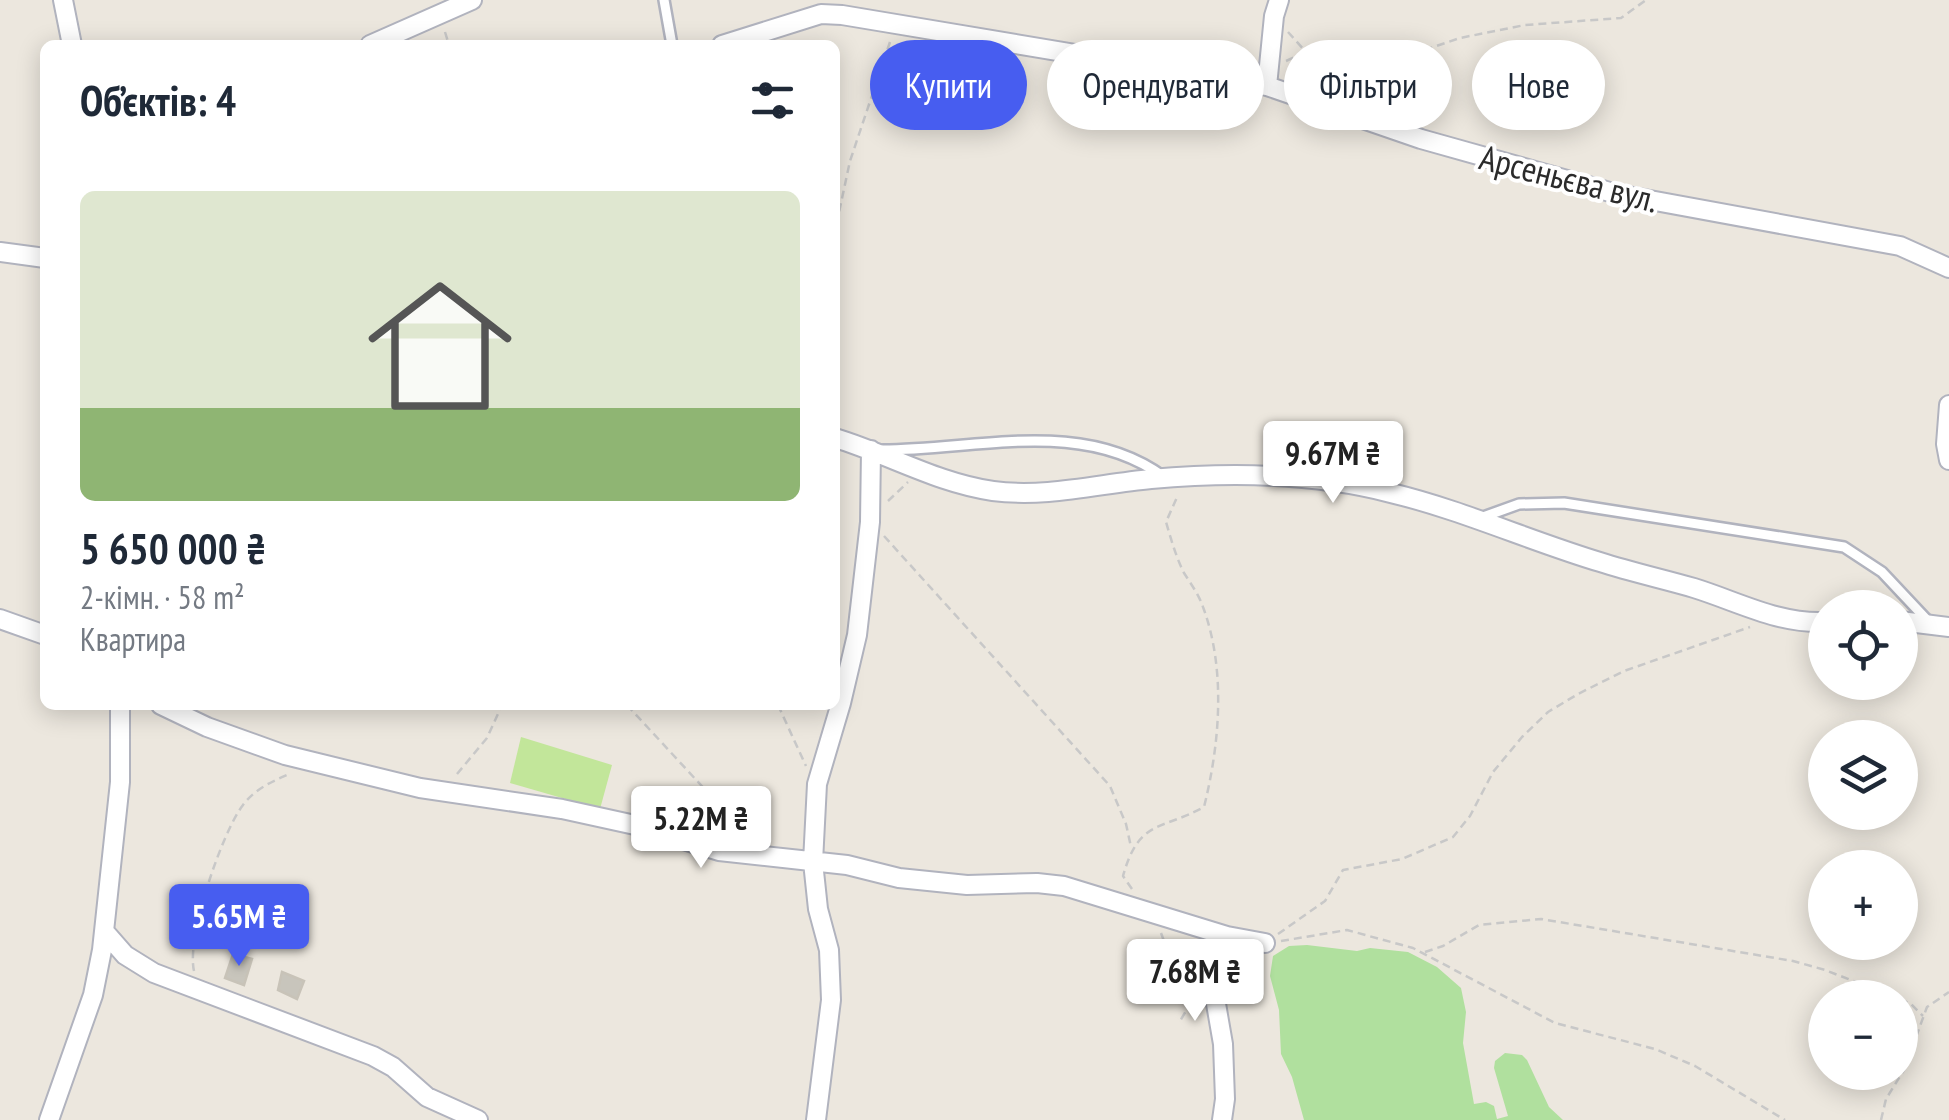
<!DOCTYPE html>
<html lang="uk">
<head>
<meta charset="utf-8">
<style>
  body { margin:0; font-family:"PT Sans Narrow",sans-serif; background:#f2f2f3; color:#1f2937; height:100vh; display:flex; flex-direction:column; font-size:38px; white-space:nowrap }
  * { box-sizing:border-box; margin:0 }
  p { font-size:32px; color:#747a83 }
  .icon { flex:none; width:55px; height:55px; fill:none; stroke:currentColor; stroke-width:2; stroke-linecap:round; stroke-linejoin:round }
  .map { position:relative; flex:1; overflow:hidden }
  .side { position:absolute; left:40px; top:40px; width:800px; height:670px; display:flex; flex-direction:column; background:#fff; border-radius:15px; box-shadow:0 5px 25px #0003 }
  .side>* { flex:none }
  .guide { position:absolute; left:870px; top:40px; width:928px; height:90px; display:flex; gap:20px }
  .controls { position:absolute; left:1808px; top:590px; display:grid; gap:20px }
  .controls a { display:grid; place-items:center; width:110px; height:110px; border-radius:50%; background:#fff; box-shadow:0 5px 25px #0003; font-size:50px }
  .price { position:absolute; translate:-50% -85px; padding:0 22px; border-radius:10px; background:#fff; color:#222; font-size:32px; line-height:65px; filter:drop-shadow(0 2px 5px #0008) }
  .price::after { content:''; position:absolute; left:50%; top:60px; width:30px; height:22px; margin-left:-15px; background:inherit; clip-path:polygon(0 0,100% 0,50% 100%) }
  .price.active { background:#475df0; color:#fff }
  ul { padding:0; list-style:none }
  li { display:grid; align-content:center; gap:20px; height:530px; padding:0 40px }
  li+li { border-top:2px solid #e0e1e3 }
  li span { display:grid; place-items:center; height:310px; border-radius:15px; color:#555 }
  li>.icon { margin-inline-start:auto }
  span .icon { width:180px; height:180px; fill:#fffc; stroke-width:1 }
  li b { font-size:42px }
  h2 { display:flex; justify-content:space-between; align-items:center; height:120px; padding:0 40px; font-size:42px }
  .chip { padding:0 35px; border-radius:45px; background:#fff; box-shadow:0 5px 25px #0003; font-size:35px; line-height:90px }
  .chip.active { background:#475df0; color:#fff }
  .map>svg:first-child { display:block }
  .green { fill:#b0e09e }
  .pitch { fill:#c2e69a }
  .building { fill:#c8c5bc; stroke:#c8c3b8; stroke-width:2.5 }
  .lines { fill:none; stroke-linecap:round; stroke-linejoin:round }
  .lane-casing { stroke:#b1b3be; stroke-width:14 }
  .street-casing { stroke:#b1b3be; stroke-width:22 }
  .path { stroke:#c8c8c8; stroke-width:2.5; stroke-dasharray:8 5; stroke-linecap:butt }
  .lane { stroke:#fff; stroke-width:9 }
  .street { stroke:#fff; stroke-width:18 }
  .labels { text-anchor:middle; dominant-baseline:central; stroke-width:8; stroke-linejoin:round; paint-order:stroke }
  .street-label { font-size:35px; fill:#2b2b2b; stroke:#fff }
</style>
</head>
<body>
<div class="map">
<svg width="1949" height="1120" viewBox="0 0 1949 1120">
  <rect width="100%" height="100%" fill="#ece7de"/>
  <path class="green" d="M 1307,945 L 1357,951 L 1370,948 L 1408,952 L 1437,967 L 1461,988 L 1466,1012 L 1463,1043 L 1474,1104 L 1486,1102 L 1494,1106 L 1497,1119 L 1508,1116 L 1494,1068 L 1495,1061 L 1505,1053 L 1522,1055 L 1527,1060 L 1549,1107 L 1563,1120 L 1304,1120 L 1292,1077 L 1281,1054 L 1279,1010 L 1270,976 L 1273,956 L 1289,946 Z"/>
  <path class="pitch" d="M 521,737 L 612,765 L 600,809 L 510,783 Z"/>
  <path class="building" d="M 233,954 L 252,959 L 244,985 L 225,978 Z
    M 282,972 L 304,981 L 297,999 L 278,990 Z"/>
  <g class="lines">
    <g class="lane-casing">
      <path id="lane" d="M 664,0 L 672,45
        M 883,450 C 977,450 1082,417 1164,477
        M 1483,517 L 1519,504 L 1564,503 L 1844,547 L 1882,572 L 1928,621"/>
    </g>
    <g class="street-casing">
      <path id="street" d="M 63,0 L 72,45
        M 370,45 L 472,0
        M 722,45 L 821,14 L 842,15 L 1267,86 L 1421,139 L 1617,194 L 1900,246 L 1949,268
        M 1267,86 L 1274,16 L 1279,0
        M 0,252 L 45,258
        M 1949,405 L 1946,444 L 1949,460
        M 835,438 C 888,454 937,483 993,491 C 1046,498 1098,484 1151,479 C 1230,472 1314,473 1391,493 C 1462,510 1530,541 1600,562 C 1631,572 1663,579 1694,588 C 1739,602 1778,624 1825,622
        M 0,619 L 45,635
        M 1900,621 L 1949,627
        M 161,705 L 207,727 L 285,755 L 420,788 L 562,809 L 635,825 L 719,851 L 847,865 L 899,878 L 967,885 L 1037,883 L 1064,886 L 1227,936 L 1265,943
        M 104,931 L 125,955 L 154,973 L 373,1056 L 393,1067 L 427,1097 L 478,1120
        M 49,1120 L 93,995 L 102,950 L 120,782 L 120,705
        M 816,1120 L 831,1000 L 829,950 L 818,909 L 813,862 L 817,784 L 841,703 L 857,635 L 870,522 L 871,450
        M 1222,1120 L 1225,1099 L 1223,1044 L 1215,998 L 1227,936"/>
    </g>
    <path class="path" d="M 445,32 L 449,45
      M 1288,32 L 1306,52
      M 1286,61 L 1306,52 L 1366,62 L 1401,58 L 1460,38 L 1525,25 L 1621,18 L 1646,0
      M 835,302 L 838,217 L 850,161 L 890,42
      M 888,501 L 908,482
      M 884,536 L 1110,786 L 1126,824 L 1131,847
      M 627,705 L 748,836
      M 778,705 L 806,766
      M 457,774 L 487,738 L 502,705
      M 1132,889 L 1123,876 C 1139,819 1160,831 1204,807 C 1220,743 1226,669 1203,607 C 1199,595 1191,584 1184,573 C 1176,557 1171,539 1166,522 L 1178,495
      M 1161,933 L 1167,949 L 1195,996 L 1180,1021
      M 1278,934 L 1325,901 L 1343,870 L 1402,859 L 1453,837 L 1470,816 L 1493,772 L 1522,737 L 1548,712 L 1578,694 L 1624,671 L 1750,627
      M 1281,941 L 1347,930 L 1413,948 L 1555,1023 L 1655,1049 L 1695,1066 L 1785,1120
      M 1425,952 L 1443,946 L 1479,925 L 1541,919 L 1793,961 L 1825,970 L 1897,998
      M 194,971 C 186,938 222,832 243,805 C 255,789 271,782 289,774
      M 1900,999 L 1911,1004 L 1923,1016
      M 1881,1120 L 1886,1099 L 1904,1070 L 1927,1007 L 1949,992"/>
    <use href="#lane" class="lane"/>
    <use href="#street" class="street"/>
  </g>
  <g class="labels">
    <g class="street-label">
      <text transform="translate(1569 178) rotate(14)">Арсеньєва вул.</text>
    </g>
  </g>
</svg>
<div class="controls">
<a><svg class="icon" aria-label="locate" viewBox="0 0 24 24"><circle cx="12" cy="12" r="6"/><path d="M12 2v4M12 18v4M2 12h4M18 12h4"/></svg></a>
<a><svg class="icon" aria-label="layers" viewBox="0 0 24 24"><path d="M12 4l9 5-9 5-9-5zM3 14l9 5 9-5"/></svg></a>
<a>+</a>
<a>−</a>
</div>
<b class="price" style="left:1333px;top:506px">9.67M ₴</b>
<b class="price" style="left:701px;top:871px">5.22M ₴</b>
<b class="price active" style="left:239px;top:969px">5.65M ₴</b>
<b class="price" style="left:1195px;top:1024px">7.68M ₴</b>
<div class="guide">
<a class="chip active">Купити</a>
<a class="chip">Орендувати</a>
<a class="chip">Фільтри</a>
<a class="chip">Нове</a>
</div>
<section class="side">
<h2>Об’єктів: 4<svg class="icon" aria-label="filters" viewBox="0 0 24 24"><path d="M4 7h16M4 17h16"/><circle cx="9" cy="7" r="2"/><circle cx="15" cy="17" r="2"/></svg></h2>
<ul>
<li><span style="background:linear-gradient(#dfe7d0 70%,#8fb573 0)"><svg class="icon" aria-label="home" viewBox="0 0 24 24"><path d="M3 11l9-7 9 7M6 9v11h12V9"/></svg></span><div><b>5 650 000 ₴</b><p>2-кімн. · 58 m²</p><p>Квартира</p></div></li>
</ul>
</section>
</div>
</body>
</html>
